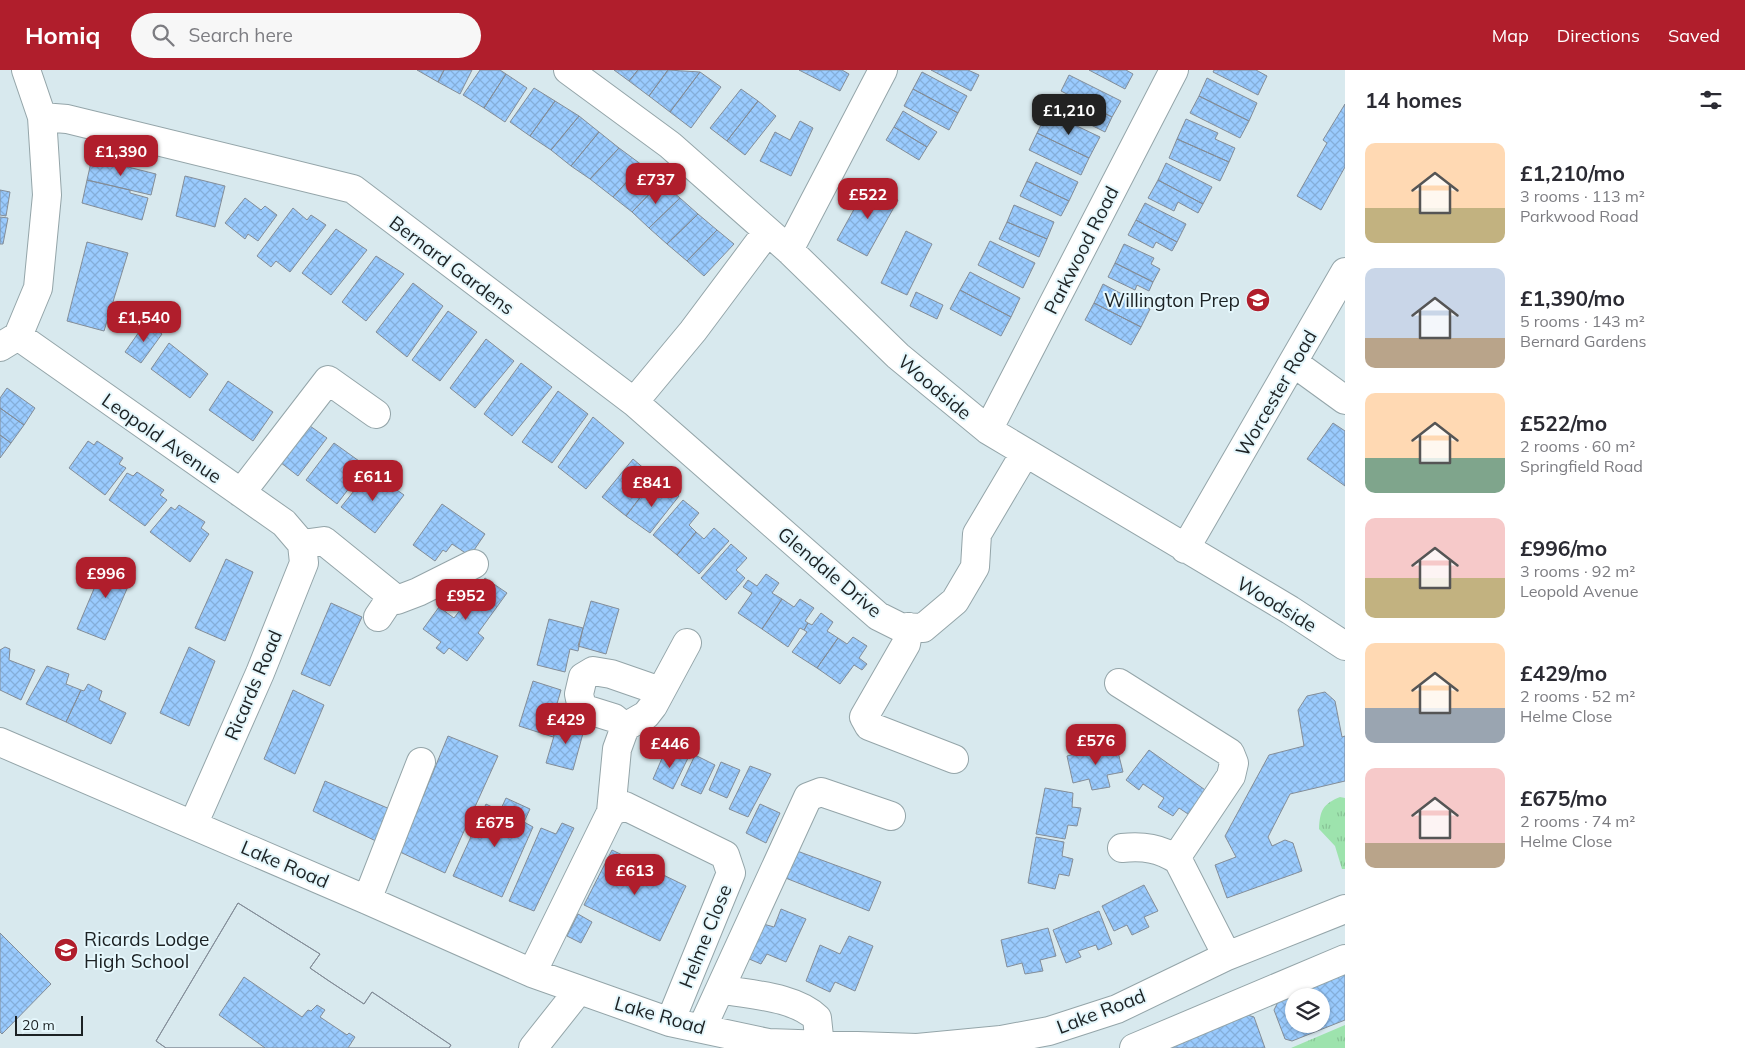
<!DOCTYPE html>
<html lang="en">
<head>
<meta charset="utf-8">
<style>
  body { margin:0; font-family:Mulish,sans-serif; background:#f7f7f7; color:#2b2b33; height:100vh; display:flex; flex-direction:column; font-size:19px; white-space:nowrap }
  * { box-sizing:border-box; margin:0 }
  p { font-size:16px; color:#7c7c81 }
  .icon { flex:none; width:28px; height:28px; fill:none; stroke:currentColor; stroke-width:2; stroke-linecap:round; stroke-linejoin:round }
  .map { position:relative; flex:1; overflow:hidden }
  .drawer { display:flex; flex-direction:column; background:#fff; width:400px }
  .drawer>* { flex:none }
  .controls { position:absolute; left:1285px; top:918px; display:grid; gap:10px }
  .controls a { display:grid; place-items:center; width:45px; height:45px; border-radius:50%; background:#fff; box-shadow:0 1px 4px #0004; font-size:25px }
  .scale { position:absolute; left:15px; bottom:12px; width:68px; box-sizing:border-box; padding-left:5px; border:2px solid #1c2224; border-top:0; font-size:14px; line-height:18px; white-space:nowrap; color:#1c2224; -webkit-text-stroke:4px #e5f7fc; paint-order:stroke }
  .price { position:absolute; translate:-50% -42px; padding:0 11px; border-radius:10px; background:#b01e2c; color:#fff; font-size:16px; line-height:32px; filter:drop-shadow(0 1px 2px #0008) }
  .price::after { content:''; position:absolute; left:50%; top:30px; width:15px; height:11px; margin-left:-8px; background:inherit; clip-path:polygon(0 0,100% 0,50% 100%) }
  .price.active { background:#222; color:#fff }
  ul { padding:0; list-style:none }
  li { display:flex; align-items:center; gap:15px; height:125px; padding:0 20px }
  li span { display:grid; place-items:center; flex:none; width:140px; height:100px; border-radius:10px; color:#555 }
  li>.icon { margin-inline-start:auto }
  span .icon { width:60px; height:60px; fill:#fffc; stroke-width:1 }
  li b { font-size:21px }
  h2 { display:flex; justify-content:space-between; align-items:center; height:60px; padding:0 20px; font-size:21px }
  header { display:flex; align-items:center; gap:30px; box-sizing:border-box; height:70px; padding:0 25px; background:#b01e2c; color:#fff }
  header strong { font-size:24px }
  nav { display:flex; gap:28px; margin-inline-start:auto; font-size:18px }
  .search { width:350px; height:45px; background:#f7f7f7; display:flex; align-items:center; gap:12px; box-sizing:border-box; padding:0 18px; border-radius:28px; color:#7c7c81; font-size:19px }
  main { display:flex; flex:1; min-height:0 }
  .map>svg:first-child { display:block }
  .grass { fill:url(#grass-tufts) }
  .building { fill:url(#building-cross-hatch); stroke:#838d98; fill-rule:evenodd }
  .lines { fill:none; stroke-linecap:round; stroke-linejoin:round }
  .minor-casing { stroke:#94a5a9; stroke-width:30 }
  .minor { stroke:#fff; stroke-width:28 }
  .labels { text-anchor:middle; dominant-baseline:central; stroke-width:4; stroke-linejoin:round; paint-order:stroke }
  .street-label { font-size:19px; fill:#1c2224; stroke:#e5f7fc }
  .poi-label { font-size:19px; fill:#1c2224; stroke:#e5f7fc; text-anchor:end }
</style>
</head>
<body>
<header>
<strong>Homiq</strong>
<div class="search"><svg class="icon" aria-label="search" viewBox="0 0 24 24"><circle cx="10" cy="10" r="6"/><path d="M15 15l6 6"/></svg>Search here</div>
<nav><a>Map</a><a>Directions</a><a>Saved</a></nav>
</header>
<main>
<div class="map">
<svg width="1345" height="978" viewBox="0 0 1345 978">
  <defs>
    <pattern id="grass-tufts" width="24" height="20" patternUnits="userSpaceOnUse" patternTransform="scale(1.25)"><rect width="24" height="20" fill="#9de3ad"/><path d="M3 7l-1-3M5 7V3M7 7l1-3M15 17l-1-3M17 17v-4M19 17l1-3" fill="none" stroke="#87c295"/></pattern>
    <pattern id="building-cross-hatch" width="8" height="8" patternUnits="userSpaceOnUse" patternTransform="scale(1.25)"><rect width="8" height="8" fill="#9acbfe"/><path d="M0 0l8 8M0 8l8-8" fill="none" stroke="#84aeda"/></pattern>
  </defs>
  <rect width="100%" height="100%" fill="#d8e9ee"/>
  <path class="grass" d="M 1340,727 L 1345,728 L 1345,799 L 1342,799 L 1335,776 L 1319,759 C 1320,740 1323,734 1340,727 Z
    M 1345,955 L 1345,978 L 1291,978 Z"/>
  <path class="building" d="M 417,0 L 444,0 L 438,12 Z
    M 444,0 L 472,0 L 460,24 L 438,12 Z
    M 480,0 L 500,0 L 506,4 L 484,38 L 463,25 Z
    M 614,0 L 638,0 L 629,11 Z
    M 638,0 L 668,0 L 649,26 L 629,11 Z
    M 668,0 L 700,2 L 670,42 L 649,26 Z
    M 799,0 L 842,0 L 849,4 L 840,21 Z
    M 931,0 L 968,0 L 979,5 L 971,21 Z
    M 1089,0 L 1126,0 L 1133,4 L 1125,19 Z
    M 1214,0 L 1256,0 L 1267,6 L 1258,25 L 1213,2 Z
    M 700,2 L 721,17 L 691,58 L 670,42 Z
    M 922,2 L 967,26 L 958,43 L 913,19 Z
    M 506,4 L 527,18 L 505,52 L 484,38 Z
    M 1069,5 L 1121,31 L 1112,47 L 1061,21 Z
    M 1207,8 L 1257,33 L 1249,51 L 1199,26 Z
    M 534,18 L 555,31 L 530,66 L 510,52 Z
    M 741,19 L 758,31 L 727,71 L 710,58 Z
    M 913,19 L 958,43 L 949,60 L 904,36 Z
    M 1199,26 L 1249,51 L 1240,68 L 1190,43 Z
    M 555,31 L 579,46 L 551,80 L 530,66 Z
    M 758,31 L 776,46 L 745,85 L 727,71 Z
    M 1084,33 L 1112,47 L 1105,62 L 1077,48 Z
    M 1345,34 L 1345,97 L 1321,140 L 1297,126 L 1327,73 L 1323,70 Z
    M 903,41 L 937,62 L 927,77 L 894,57 Z
    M 579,46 L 599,62 L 571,96 L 551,80 Z
    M 1045,47 L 1058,54 L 1060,48 L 1100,67 L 1089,88 L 1037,63 Z
    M 1186,49 L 1218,63 L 1215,69 L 1235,78 L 1229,92 L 1177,69 Z
    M 800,51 L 813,58 L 791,106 L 760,91 L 775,62 L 790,70 Z
    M 894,57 L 927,77 L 919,90 L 886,70 Z
    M 599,62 L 619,78 L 590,109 L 571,96 Z
    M 1037,63 L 1089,88 L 1081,105 L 1029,80 Z
    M 1177,69 L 1229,92 L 1220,111 L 1169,88 Z
    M 619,78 L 642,95 L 613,127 L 590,109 Z
    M 92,88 L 156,104 L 151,125 L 87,110 Z
    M 1036,92 L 1078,112 L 1069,131 L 1027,111 Z
    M 1166,93 L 1212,117 L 1203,134 L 1158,110 Z
    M 642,95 L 661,112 L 632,142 L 613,127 Z
    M 185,106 L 225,116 L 215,157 L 176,146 Z
    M 87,110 L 130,120 L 130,123 L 148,128 L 142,150 L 82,133 Z
    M 1158,110 L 1203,134 L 1198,143 L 1178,132 L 1174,141 L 1148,128 Z
    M 1027,111 L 1069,131 L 1061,146 L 1020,126 Z
    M 661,112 L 680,128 L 649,158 L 632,142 Z
    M 868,114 L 898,130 L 867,186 L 837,170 Z
    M 0,120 L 10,122 L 6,146 L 0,145 Z
    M 245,128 L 261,140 L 265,136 L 277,145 L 258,171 L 248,164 L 245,169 L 225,153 Z
    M 680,128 L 698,144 L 667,174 L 649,158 Z
    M 1145,133 L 1186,154 L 1177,172 L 1136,150 Z
    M 1014,135 L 1054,152 L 1047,169 L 1007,152 Z
    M 293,138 L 307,150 L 311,145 L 326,155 L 290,202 L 276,191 L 271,197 L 257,186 Z
    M 698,144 L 717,160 L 687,191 L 667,174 Z
    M 0,147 L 8,148 L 3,174 L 0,174 Z
    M 1136,150 L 1177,172 L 1172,181 L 1156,172 L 1153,178 L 1128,165 Z
    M 1007,152 L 1047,169 L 1039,187 L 999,169 Z
    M 336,159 L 367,180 L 331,225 L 302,203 Z
    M 717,160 L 734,174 L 704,206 L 687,191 Z
    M 906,161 L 932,174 L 907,225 L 881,213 Z
    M 990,171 L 1035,193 L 1023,218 L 978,195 Z
    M 87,172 L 128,183 L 104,261 L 67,251 Z
    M 1124,174 L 1154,188 L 1151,194 L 1160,199 L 1153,212 L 1115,193 Z
    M 376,186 L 404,204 L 366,251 L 342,232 Z
    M 1115,193 L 1153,212 L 1149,221 L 1137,215 L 1135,220 L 1108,207 Z
    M 970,202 L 1020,228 L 1011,247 L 960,220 Z
    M 413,213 L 443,236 L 407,287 L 376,262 Z
    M 1103,214 L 1150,239 L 1141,257 L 1094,233 Z
    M 960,220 L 1011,247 L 1001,266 L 950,239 Z
    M 916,222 L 943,235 L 937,249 L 910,236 Z
    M 1094,233 L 1141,257 L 1131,275 L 1085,250 Z
    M 448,241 L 477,262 L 440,311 L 412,290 Z
    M 146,252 L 162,264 L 141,293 L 125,282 Z
    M 486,269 L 514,291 L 475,338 L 450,318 Z
    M 169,273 L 208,304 L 190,328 L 151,299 Z
    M 521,293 L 552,317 L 512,366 L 484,344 Z
    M 228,311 L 273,342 L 253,371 L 209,340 Z
    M 7,318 L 35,338 L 24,355 L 0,338 L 0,328 Z
    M 558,321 L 588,344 L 552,393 L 522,372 Z
    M 0,338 L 24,355 L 11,373 L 0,365 Z
    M 593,347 L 624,373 L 586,419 L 558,397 Z
    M 303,351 L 327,368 L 298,406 L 276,389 Z
    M 1333,353 L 1345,361 L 1345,416 L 1307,389 Z
    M 0,365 L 11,373 L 0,388 Z
    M 88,371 L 94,375 L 97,371 L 123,388 L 119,394 L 126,398 L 105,425 L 69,398 Z
    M 334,373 L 366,396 L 337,434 L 306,410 Z
    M 633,389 L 647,401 L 637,415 L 645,421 L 626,446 L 602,427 Z
    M 370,401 L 404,425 L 375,463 L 341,437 Z
    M 137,402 L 164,420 L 160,425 L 167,430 L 145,456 L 109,430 L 127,403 L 133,406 Z
    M 663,415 L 679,426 L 650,463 L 626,446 L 645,421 L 654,428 Z
    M 683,430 L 699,443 L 689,455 L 696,462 L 677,485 L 653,465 Z
    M 442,434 L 485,464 L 470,486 L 452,474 L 446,482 L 443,480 L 435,491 L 413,475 Z
    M 179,435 L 205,452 L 201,458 L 209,464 L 190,492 L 150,462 L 171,437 L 175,440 Z
    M 714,458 L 729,471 L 699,504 L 677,485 L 696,462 L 704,469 Z
    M 731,474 L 747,488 L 736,500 L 745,508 L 726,530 L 701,508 Z
    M 107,488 L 135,500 L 105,570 L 77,559 Z
    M 226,489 L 253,502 L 225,571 L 195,558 Z
    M 766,504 L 779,513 L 772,523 L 782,529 L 762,559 L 738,543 L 752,523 L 743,517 L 748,510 L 757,516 Z
    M 485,508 L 507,523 L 478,563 L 484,568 L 467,591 L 449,578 L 444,584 L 436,578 L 441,572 L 423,559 L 439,537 L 454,548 L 466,532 L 458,526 L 463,520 L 472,526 Z
    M 782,529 L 794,537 L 800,529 L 814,538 L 805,551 L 808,553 L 804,560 L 800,558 L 788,577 L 762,559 Z
    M 591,531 L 619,539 L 606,584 L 578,576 Z
    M 331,533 L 362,547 L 330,616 L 301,604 Z
    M 821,543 L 833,552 L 827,561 L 838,568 L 817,598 L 792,582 L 807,562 L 804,560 L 808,553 L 812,555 Z
    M 549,549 L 583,558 L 578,581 L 570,579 L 565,602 L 537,595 Z
    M 853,567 L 867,576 L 859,588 L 867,594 L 862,600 L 854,595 L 840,614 L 817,598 L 838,568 L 847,574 Z
    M 5,577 L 10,579 L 9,590 L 35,600 L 21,630 L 0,620 L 0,580 Z
    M 189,577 L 215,591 L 189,656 L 160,643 Z
    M 47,596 L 69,604 L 66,614 L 81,620 L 66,652 L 26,634 Z
    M 533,611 L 561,620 L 554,644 L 560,645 L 553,667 L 519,656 Z
    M 88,614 L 102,621 L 99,630 L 126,643 L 111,674 L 66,652 L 81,620 L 84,621 Z
    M 293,620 L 324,635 L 295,704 L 264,689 Z
    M 1325,622 L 1335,631 L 1342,667 L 1345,666 L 1345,711 L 1290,724 L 1268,767 L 1272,776 L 1285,770 L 1293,773 L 1302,801 L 1227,828 L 1215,795 L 1236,787 L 1225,766 L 1269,685 L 1304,676 L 1298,640 L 1307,626 Z
    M 559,649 L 585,656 L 573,700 L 546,693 Z
    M 448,666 L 498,686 L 445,803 L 400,782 Z
    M 1116,674 L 1123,702 L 1107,705 L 1110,717 L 1092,720 L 1089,709 L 1073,713 L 1067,686 Z
    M 666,679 L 688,688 L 673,719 L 653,709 Z
    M 1149,680 L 1208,722 L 1191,746 L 1179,738 L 1173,746 L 1158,737 L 1164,728 L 1143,714 L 1139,720 L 1126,710 Z
    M 695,685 L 715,695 L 701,724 L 681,715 Z
    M 721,692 L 740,700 L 727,728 L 709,720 Z
    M 750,696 L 771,704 L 748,747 L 729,739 Z
    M 325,711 L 392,740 L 378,772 L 313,741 Z
    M 1045,718 L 1073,723 L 1072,737 L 1081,738 L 1077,756 L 1068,755 L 1065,769 L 1036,764 Z
    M 506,728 L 530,739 L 524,752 L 533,757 L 502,827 L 453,806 L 486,734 L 500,741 Z
    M 760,734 L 780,743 L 766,773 L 746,763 Z
    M 562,753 L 574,758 L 534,841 L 509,831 L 541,758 L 556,764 Z
    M 1036,767 L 1064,772 L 1062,786 L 1073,789 L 1069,806 L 1059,804 L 1055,819 L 1028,813 Z
    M 789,778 L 881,812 L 869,841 L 778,805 Z
    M 612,780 L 686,816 L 660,871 L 584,835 Z
    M 1144,815 L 1158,841 L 1144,847 L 1149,857 L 1132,865 L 1127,855 L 1114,861 L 1102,836 Z
    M 238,833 L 320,884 L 310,898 L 329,911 L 364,934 L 372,922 L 451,975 L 449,978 L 348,978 L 355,967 L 349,963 L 347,965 L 320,947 L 325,940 L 317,935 L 311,941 L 308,940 L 302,947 L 244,907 L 219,945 L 265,978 L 166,978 L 156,971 Z
    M 238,833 L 320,884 L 310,898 L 329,911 L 364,934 L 372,922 L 451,975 L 449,978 L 166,978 L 156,971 Z
    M 781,839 L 806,849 L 786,892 L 767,884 L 761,894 L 742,886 L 756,852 L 774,857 Z
    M 1099,841 L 1112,874 L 1098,880 L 1096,875 L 1078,881 L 1081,887 L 1066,893 L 1053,860 Z
    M 578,844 L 592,852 L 581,873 L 567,866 Z
    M 1048,858 L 1056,886 L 1040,890 L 1043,901 L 1025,904 L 1022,893 L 1007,897 L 1001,870 Z
    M 0,863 L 51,914 L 2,964 L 0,962 Z
    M 849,866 L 873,876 L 855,921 L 835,912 L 830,922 L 806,911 L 820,875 L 840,884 Z
    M 1345,903 L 1345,950 L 1292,971 L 1285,969 L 1274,940 L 1279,930 ZM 1294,926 L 1321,926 L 1321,954 L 1294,954 Z
    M 1244,944 L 1254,947 L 1265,978 L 1162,978 Z"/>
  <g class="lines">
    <g class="minor-casing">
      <path id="minor" d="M 568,0 L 670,75 L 789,180 L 898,286 L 988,360 L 1290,540 L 1345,576
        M 42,47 L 67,49 L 353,119 L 634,332 L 693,261 L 767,162
        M 789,180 L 883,0
        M 18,266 L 284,453 L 302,474
        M 0,277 L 18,266 L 38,218 L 47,125 L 42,47 L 26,0
        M 1294,293 L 1345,330
        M 634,332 L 878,546 L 900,557 L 923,558 L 955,531 L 975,497 L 977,464 L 1025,383
        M 988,360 L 1174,0
        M 241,423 L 328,310 L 376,344
        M 302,474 L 324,471 L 397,530 L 418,522 L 474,494
        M 1185,479 L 1345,202
        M 378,547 L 392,526
        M 909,557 L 906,574 L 864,647 L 869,656 L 954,689
        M 1119,613 L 1230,683 L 1234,693 L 1231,706 L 1176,788
        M 625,657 L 614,648 L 582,638 L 579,624 L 583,607 L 593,601 L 611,604 L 660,621
        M 0,672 L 367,830 L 532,903 L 670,952 L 768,973 L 917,978 L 1001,970 L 1049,961 L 1117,939 L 1227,886 L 1345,839
        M 611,742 L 617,679 L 625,657 L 646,645 L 653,636 L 687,573
        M 193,755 L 260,603 L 304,493 L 302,474
        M 1122,778 C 1144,776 1159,778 1178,790 L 1227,886
        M 367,830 L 421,692
        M 532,903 L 611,742 L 625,736 L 725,785 L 731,803 L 670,952
        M 720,919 C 750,925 794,926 817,948 L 820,976
        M 702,958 L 808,727 L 821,722 L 891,746
        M 533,978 L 579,920
        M 1134,978 L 1345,889"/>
    </g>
    <use href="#minor" class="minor"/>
  </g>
  <defs>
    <g id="school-disc" transform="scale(1.25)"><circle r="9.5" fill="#b01e2c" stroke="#e5f7fc"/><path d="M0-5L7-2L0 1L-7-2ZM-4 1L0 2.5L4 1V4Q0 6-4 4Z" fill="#fff"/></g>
  </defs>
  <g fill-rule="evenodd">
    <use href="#school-disc" x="1258" y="230"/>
    <use href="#school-disc" x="66" y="880"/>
  </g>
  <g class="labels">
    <g class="street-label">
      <text transform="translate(1081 180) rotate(-63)">Parkwood Road</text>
      <text transform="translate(452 195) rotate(37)">Bernard Gardens</text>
      <text transform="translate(935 317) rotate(40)">Woodside</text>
      <text transform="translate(1276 323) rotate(-60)">Worcester Road</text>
      <text transform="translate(162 368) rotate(35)">Leopold Avenue</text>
      <text transform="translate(830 502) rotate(40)">Glendale Drive</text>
      <text transform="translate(1277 534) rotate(31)">Woodside</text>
      <text transform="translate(253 615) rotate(-67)">Ricards Road</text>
      <text transform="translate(285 794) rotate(23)">Lake Road</text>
      <text transform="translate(705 866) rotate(-68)">Helme Close</text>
      <text transform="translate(1101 941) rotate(-21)">Lake Road</text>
      <text transform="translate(660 945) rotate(16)">Lake Road</text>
    </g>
    <g class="poi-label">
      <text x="1240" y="230">Willington Prep</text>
      <text x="84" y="869" text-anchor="start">Ricards Lodge<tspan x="84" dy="22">High School</tspan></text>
    </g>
  </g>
</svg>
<div class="controls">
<a><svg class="icon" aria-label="layers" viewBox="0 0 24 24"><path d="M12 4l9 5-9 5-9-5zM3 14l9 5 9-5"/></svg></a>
</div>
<div class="scale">20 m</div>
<b class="price active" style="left:1069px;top:66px">£1,210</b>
<b class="price" style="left:121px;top:107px">£1,390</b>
<b class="price" style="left:656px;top:135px">£737</b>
<b class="price" style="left:868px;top:150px">£522</b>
<b class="price" style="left:144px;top:273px">£1,540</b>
<b class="price" style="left:373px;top:432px">£611</b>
<b class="price" style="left:652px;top:438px">£841</b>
<b class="price" style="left:106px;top:529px">£996</b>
<b class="price" style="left:466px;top:551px">£952</b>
<b class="price" style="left:566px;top:675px">£429</b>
<b class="price" style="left:1096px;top:696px">£576</b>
<b class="price" style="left:670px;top:699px">£446</b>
<b class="price" style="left:495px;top:778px">£675</b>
<b class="price" style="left:635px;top:826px">£613</b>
</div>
<section class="drawer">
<h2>14 homes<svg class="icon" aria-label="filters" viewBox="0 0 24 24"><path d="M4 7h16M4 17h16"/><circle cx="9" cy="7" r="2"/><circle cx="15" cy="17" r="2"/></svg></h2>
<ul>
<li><span style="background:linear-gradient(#ffd9b3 65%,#c2b280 0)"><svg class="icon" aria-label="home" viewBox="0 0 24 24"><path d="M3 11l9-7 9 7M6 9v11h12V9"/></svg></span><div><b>£1,210/mo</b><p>3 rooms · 113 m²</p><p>Parkwood Road</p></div></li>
<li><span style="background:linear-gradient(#c9d6e8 70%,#b9a48a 0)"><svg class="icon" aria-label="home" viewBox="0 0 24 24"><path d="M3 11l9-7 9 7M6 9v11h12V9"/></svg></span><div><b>£1,390/mo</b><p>5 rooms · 143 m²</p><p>Bernard Gardens</p></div></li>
<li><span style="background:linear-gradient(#ffd9b3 65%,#7fa58c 0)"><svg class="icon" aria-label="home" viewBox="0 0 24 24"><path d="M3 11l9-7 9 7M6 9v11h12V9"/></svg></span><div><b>£522/mo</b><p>2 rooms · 60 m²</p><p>Springfield Road</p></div></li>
<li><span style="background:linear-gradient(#f6c9c9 60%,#c2b280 0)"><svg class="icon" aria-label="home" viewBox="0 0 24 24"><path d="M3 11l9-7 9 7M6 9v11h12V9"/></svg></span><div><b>£996/mo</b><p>3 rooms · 92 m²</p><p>Leopold Avenue</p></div></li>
<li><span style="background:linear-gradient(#ffd9b3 65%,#9aa5b1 0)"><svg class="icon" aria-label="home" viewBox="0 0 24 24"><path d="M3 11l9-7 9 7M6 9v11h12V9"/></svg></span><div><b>£429/mo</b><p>2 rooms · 52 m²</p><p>Helme Close</p></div></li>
<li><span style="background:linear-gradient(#f6c9c9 75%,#b9a48a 0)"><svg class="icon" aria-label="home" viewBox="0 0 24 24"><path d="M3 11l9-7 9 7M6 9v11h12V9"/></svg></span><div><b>£675/mo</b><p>2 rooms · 74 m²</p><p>Helme Close</p></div></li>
</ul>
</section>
</main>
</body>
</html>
